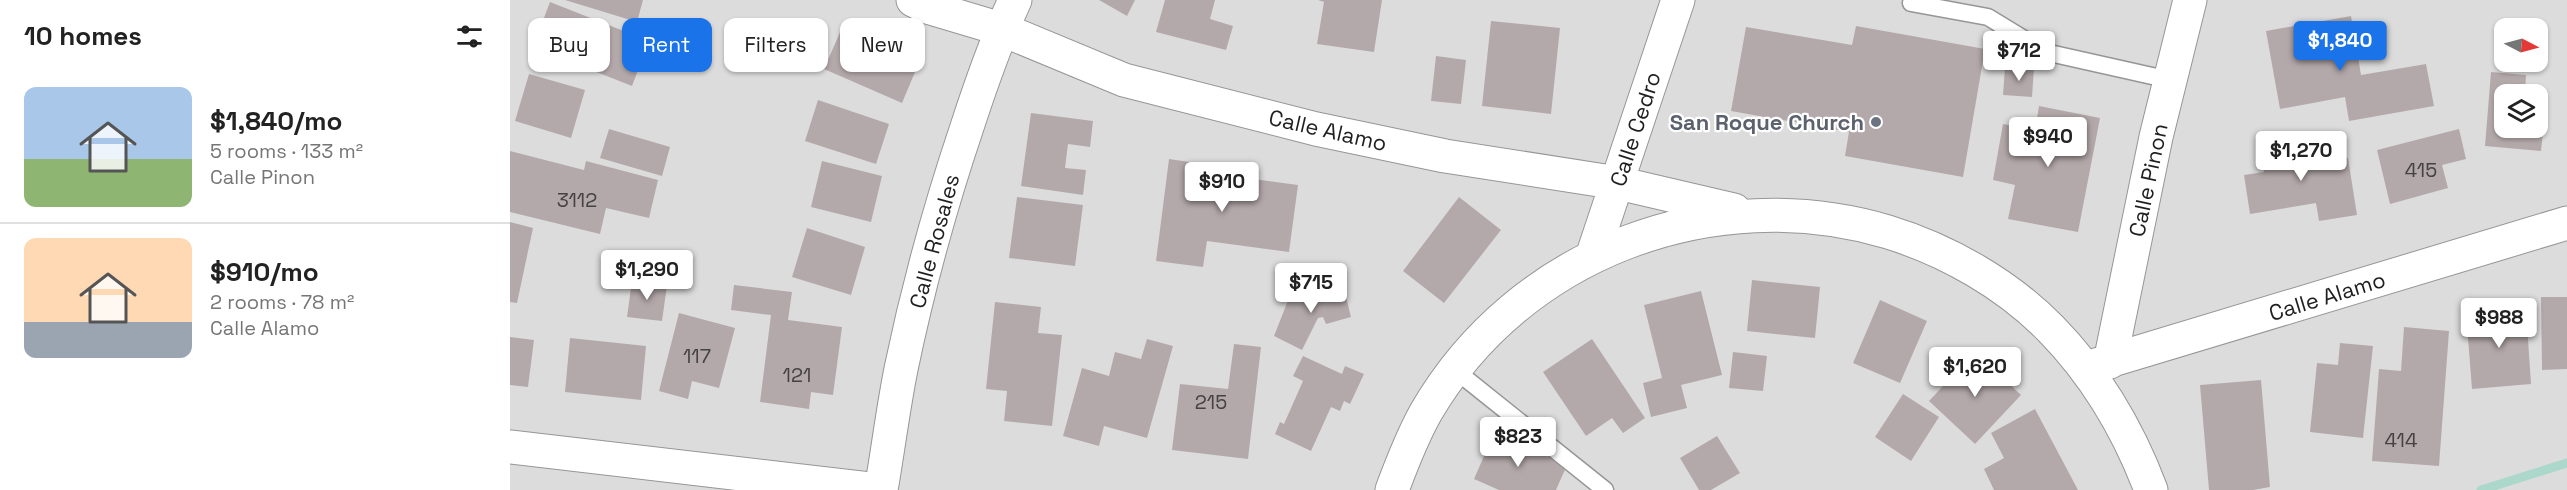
<!DOCTYPE html>
<html lang="en">
<head>
<meta charset="utf-8">
<style>
  body { margin:0; font-family:"Space Grotesk",sans-serif; background:#f6f6f6; color:#222; height:100vh; display:flex; flex-direction:column; font-size:22px; white-space:nowrap }
  * { box-sizing:border-box; margin:0 }
  p { font-size:20px; color:#767676 }
  .icon { flex:none; width:33px; height:33px; fill:none; stroke:currentColor; stroke-width:2; stroke-linecap:round; stroke-linejoin:round }
  .map { position:relative; flex:1; overflow:hidden }
  .sheet { display:flex; flex-direction:column; background:#fff; width:510px }
  .sheet>* { flex:none }
  .guide { position:absolute; left:18px; top:18px; width:570px; height:54px; display:flex; gap:12px }
  .needle { width:39px; rotate:96deg }
  .fabs { position:absolute; left:1984px; top:18px; display:grid; gap:12px }
  .fabs a { display:grid; place-items:center; width:54px; height:54px; border-radius:12px; background:#fff; box-shadow:0 2px 4px #0004; font-size:30px }
  .price { position:absolute; translate:-50% -51px; padding:0 14px; border-radius:6px; background:#fff; color:#222; font-size:20px; line-height:39px; filter:drop-shadow(0 2px 3px #0008) }
  .price::after { content:''; position:absolute; left:50%; top:36px; width:18px; height:14px; margin-left:-9px; background:inherit; clip-path:polygon(0 0,100% 0,50% 100%) }
  .price.on { background:#1a73e8; color:#fff }
  ul { padding:0; list-style:none }
  li { display:flex; align-items:center; gap:18px; height:150px; padding:0 24px }
  li+li { border-top:2px solid #e0e0e0 }
  li span { display:grid; place-items:center; flex:none; width:168px; height:120px; border-radius:12px; color:#555 }
  li>.icon { margin-inline-start:auto }
  span .icon { width:72px; height:72px; fill:#fffc; stroke-width:1 }
  li b { font-size:26px }
  h2 { display:flex; justify-content:space-between; align-items:center; height:72px; padding:0 24px; font-size:26px }
  .pill { padding:0 21px; border-radius:12px; background:#fff; box-shadow:0 2px 4px #0004; font-size:21px; line-height:54px }
  .pill.on { background:#1a73e8; color:#fff }
  main { display:flex; flex:1; min-height:0 }
  .map>svg:first-child { display:block }
  .residential { fill:#dddcdd; fill-rule:evenodd }
  .lines { fill:none; stroke-linecap:round; stroke-linejoin:round }
  .stream { stroke:#abd8cb; stroke-width:9 }
  .building { fill:#b4a9aa }
  .service-casing { stroke:#969696; stroke-width:19 }
  .minor-casing { stroke:#969696; stroke-width:35 }
  .service { stroke:#fff; stroke-width:16 }
  .minor { stroke:#fff; stroke-width:33 }
  .worship-dot { fill:#6b7280; stroke:#fff; stroke-width:2 }
  .labels { text-anchor:middle; dominant-baseline:central; stroke-width:4.5; stroke-linejoin:round; paint-order:stroke }
  .number-label { font-size:20px; fill:#444242 }
  .worship-label { font-size:22px; font-weight:bold; fill:#5b616d; stroke:#fff; text-anchor:end }
  .street-label { font-size:22px; fill:#1f1f1f; stroke:#fff }
</style>
</head>
<body>
<main>
<section class="sheet">
<h2>10 homes<svg class="icon" aria-label="filters" viewBox="0 0 24 24"><path d="M4 7h16M4 17h16"/><circle cx="9" cy="7" r="2"/><circle cx="15" cy="17" r="2"/></svg></h2>
<ul>
<li><span style="background:linear-gradient(#a9c7e8 60%,#8fb573 0)"><svg class="icon" aria-label="home" viewBox="0 0 24 24"><path d="M3 11l9-7 9 7M6 9v11h12V9"/></svg></span><div><b>$1,840/mo</b><p>5 rooms · 133 m²</p><p>Calle Pinon</p></div></li>
<li><span style="background:linear-gradient(#ffd9b3 70%,#9aa5b1 0)"><svg class="icon" aria-label="home" viewBox="0 0 24 24"><path d="M3 11l9-7 9 7M6 9v11h12V9"/></svg></span><div><b>$910/mo</b><p>2 rooms · 78 m²</p><p>Calle Alamo</p></div></li>
</ul>
</section>
<div class="map">
<svg width="2057" height="490" viewBox="0 0 2057 490">
  <rect width="100%" height="100%" fill="#efe7e6"/>
  <path class="residential" d="M 0,0 L 2057,0 L 2057,490 L 0,490 ZM 1995,28 L 2028,28 L 2028,62 L 1995,62 ZM 1995,94 L 2028,94 L 2028,128 L 1995,128 Z"/>
  <g class="lines">
    <path class="stream" d="M 1971,490 L 2057,463"/>
  </g>
  <path class="building" d="M 55,0 L 133,0 L 127,22 Z
    M 589,0 L 625,0 L 617,16 Z
    M 655,0 L 705,0 L 700,19 L 723,26 L 716,50 L 646,32 Z
    M 808,0 L 872,0 L 864,52 L 807,44 L 814,2 Z
    M 40,2 L 139,41 L 122,86 L 23,47 Z
    M 1841,16 L 1851,75 L 1916,64 L 1924,106 L 1839,121 L 1835,97 L 1770,109 L 1756,31 Z
    M 981,21 L 1050,28 L 1041,114 L 972,106 Z
    M 334,23 L 411,58 L 392,103 L 314,69 Z
    M 1346,26 L 1475,49 L 1453,177 L 1335,156 L 1339,132 L 1221,111 L 1236,27 L 1342,45 Z
    M 926,56 L 956,60 L 951,104 L 921,101 Z
    M 1495,67 L 1524,68 L 1522,97 L 1493,95 Z
    M 1981,72 L 2016,75 L 2015,94 L 1995,94 L 1995,128 L 2028,128 L 2028,102 L 2036,103 L 2031,151 L 1975,146 Z
    M 19,74 L 75,90 L 61,138 L 5,121 Z
    M 308,100 L 379,124 L 366,164 L 295,141 Z
    M 1529,106 L 1590,118 L 1568,232 L 1498,219 L 1505,185 L 1483,180 L 1493,124 L 1525,130 Z
    M 521,113 L 583,121 L 580,147 L 558,144 L 555,168 L 576,170 L 573,195 L 511,186 Z
    M 99,129 L 160,147 L 152,176 L 90,158 Z
    M 1949,129 L 1956,159 L 1932,165 L 1938,188 L 1880,204 L 1867,150 Z
    M 1805,140 L 1808,163 L 1838,158 L 1847,215 L 1809,221 L 1806,203 L 1740,214 L 1734,175 L 1754,172 L 1751,148 Z
    M 0,151 L 74,170 L 76,161 L 148,180 L 139,218 L 96,208 L 90,234 L 0,212 Z
    M 659,159 L 707,166 L 706,174 L 788,185 L 779,252 L 697,241 L 693,267 L 646,261 Z
    M 312,161 L 372,176 L 361,222 L 301,207 Z
    M 507,197 L 573,205 L 565,266 L 499,258 Z
    M 949,197 L 991,230 L 934,303 L 893,271 Z
    M 0,222 L 23,228 L 7,303 L 0,302 Z
    M 297,228 L 355,247 L 341,295 L 282,277 Z
    M 1242,280 L 1310,287 L 1305,338 L 1237,331 Z
    M 122,281 L 157,285 L 152,321 L 117,317 Z
    M 224,285 L 282,292 L 278,320 L 332,327 L 323,395 L 301,392 L 299,409 L 250,402 L 261,315 L 221,310 Z
    M 833,285 L 841,317 L 816,324 L 813,317 L 808,318 L 792,350 L 764,336 L 779,298 Z
    M 1191,291 L 1212,375 L 1171,385 L 1177,408 L 1141,417 L 1133,383 L 1152,378 L 1134,305 Z
    M 2031,297 L 2057,297 L 2057,369 L 2032,370 Z
    M 1370,300 L 1417,321 L 1390,383 L 1343,363 Z
    M 485,302 L 531,307 L 528,333 L 552,335 L 542,426 L 494,421 L 497,391 L 476,389 Z
    M 2016,309 L 2021,384 L 1962,389 L 1956,313 Z
    M 169,313 L 225,328 L 209,388 L 182,381 L 178,399 L 149,391 Z
    M 1894,327 L 1939,331 L 1929,466 L 1862,461 L 1869,369 L 1891,371 Z
    M 0,337 L 24,340 L 18,387 L 0,385 Z
    M 60,338 L 136,346 L 131,400 L 55,392 Z
    M 637,339 L 663,346 L 637,438 L 594,426 L 589,446 L 553,436 L 572,368 L 599,376 L 605,352 L 631,359 Z
    M 1082,339 L 1135,418 L 1113,433 L 1102,418 L 1076,436 L 1033,372 Z
    M 1830,343 L 1863,346 L 1853,438 L 1800,432 L 1807,363 L 1828,365 Z
    M 724,344 L 751,347 L 738,459 L 662,450 L 670,384 L 718,389 Z
    M 1223,352 L 1257,356 L 1253,391 L 1219,388 Z
    M 1465,352 L 1511,395 L 1465,444 L 1419,401 Z
    M 793,356 L 832,374 L 835,366 L 854,374 L 840,404 L 834,401 L 830,411 L 821,407 L 801,451 L 765,434 L 770,422 L 774,424 L 793,381 L 783,376 Z
    M 1751,380 L 1760,487 L 1743,490 L 1699,490 L 1690,385 Z
    M 1393,394 L 1429,417 L 1401,461 L 1365,437 Z
    M 1525,409 L 1568,490 L 1484,490 L 1474,469 L 1494,458 L 1481,433 Z
    M 984,433 L 1057,465 L 1046,490 L 989,490 L 964,479 Z
    M 1207,436 L 1230,473 L 1201,490 L 1189,490 L 1170,458 Z"/>
  <g class="lines">
    <g class="service-casing">
      <path id="service" d="M 1401,3 L 1478,17 L 1535,52 L 1660,80
        M 945,370 L 1095,490"/>
    </g>
    <g class="minor-casing">
      <path id="minor" d="M 403,0 L 417,7 L 491,29 L 614,80 L 806,129 L 935,156 L 1108,183 L 1224,210
        M 1082,257 L 1168,0
        M 1600,362 L 1646,137 L 1680,0
        M 1576,368 L 2057,223
        M 0,447 L 368,490
        M 371,490 C 378,450 383,409 391,369 C 408,287 430,207 457,127 C 471,84 486,41 505,0
        M 882,490 C 892,463 902,437 916,412 C 1009,252 1203,180 1378,232 C 1437,250 1497,284 1541,329 C 1587,376 1618,429 1641,490"/>
    </g>
    <use href="#service" class="service"/>
    <use href="#minor" class="minor"/>
  </g>
  <circle class="worship-dot" cx="1366" cy="122" r="6"/>
  <g class="labels">
    <g class="number-label">
      <text x="1911" y="170">415</text>
      <text x="67" y="200">3112</text>
      <text x="187" y="356">117</text>
      <text x="287" y="375">121</text>
      <text x="701" y="402">215</text>
      <text x="1891" y="440">414</text>
    </g>
    <g class="worship-label">
      <text x="1354" y="122">San Roque Church</text>
    </g>
    <g class="street-label">
      <text transform="translate(1125 129) rotate(-72)">Calle Cedro</text>
      <text transform="translate(818 130) rotate(13)">Calle Alamo</text>
      <text transform="translate(1638 180) rotate(-78)">Calle Pinon</text>
      <text transform="translate(424 241) rotate(-75)">Calle Rosales</text>
      <text transform="translate(1817 296) rotate(-17)">Calle Alamo</text>
    </g>
  </g>
</svg>
<div class="fabs">
<a><svg class="needle" viewBox="-14 -14 28 28"><path d="M0-13l5 13h-10z" fill="#e53935"/><path d="M0 13l5-13h-10z" fill="#767676"/></svg></a>
<a><svg class="icon" aria-label="layers" viewBox="0 0 24 24"><path d="M12 4l9 5-9 5-9-5zM3 14l9 5 9-5"/></svg></a>
</div>
<b class="price on" style="left:1830px;top:72px">$1,840</b>
<b class="price" style="left:1509px;top:82px">$712</b>
<b class="price" style="left:1538px;top:168px">$940</b>
<b class="price" style="left:1791px;top:182px">$1,270</b>
<b class="price" style="left:712px;top:213px">$910</b>
<b class="price" style="left:137px;top:301px">$1,290</b>
<b class="price" style="left:801px;top:314px">$715</b>
<b class="price" style="left:1989px;top:349px">$988</b>
<b class="price" style="left:1465px;top:398px">$1,620</b>
<b class="price" style="left:1008px;top:468px">$823</b>
<div class="guide">
<a class="pill">Buy</a>
<a class="pill on">Rent</a>
<a class="pill">Filters</a>
<a class="pill">New</a>
</div>
</div>
</main>
</body>
</html>
